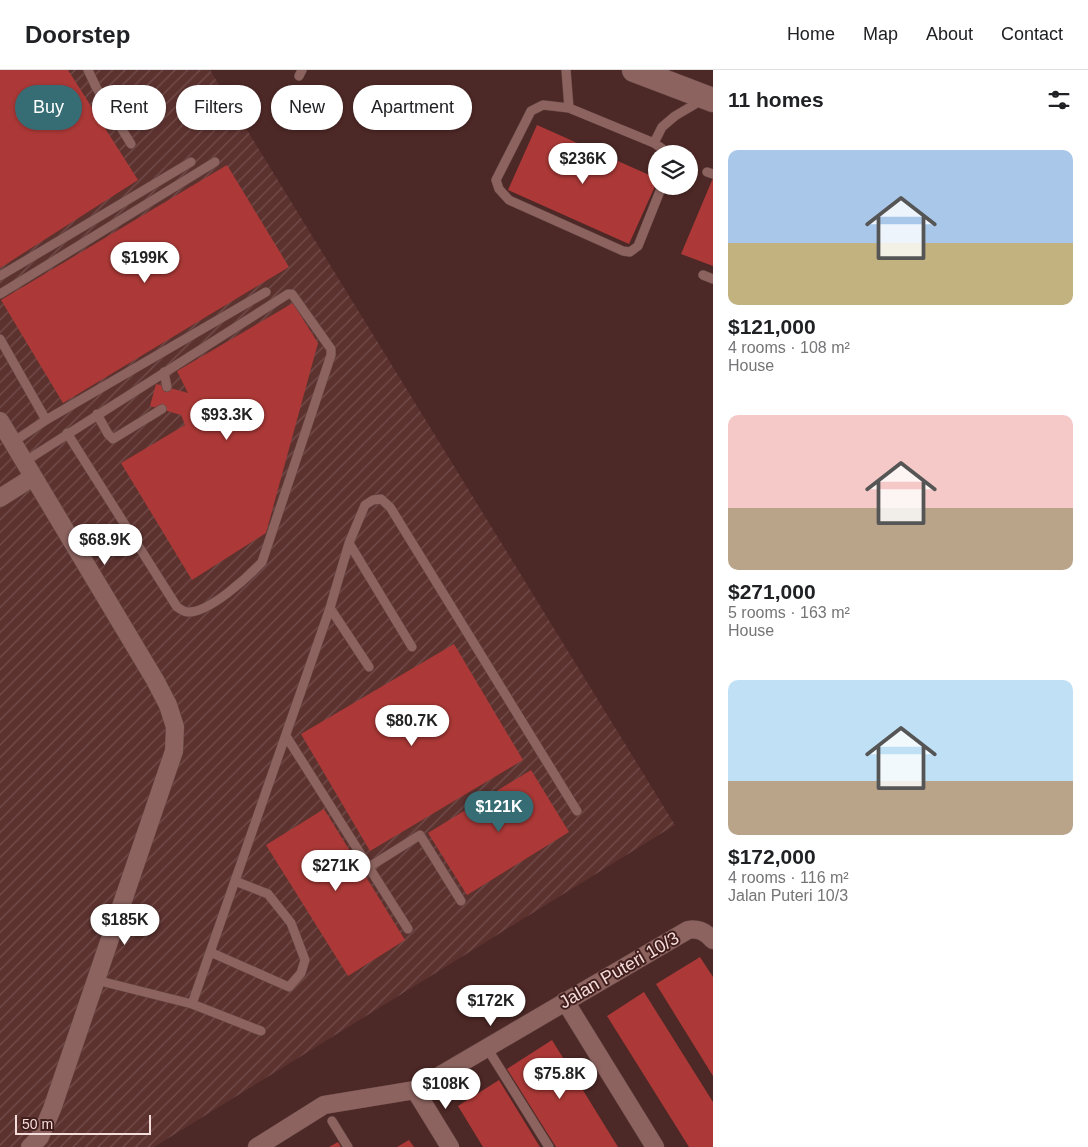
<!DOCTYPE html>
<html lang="en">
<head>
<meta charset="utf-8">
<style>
  body { margin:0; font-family:Arial,sans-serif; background:#f6f6f6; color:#202124; height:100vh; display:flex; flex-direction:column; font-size:19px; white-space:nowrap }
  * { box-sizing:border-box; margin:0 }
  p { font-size:16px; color:#757577 }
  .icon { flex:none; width:28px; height:28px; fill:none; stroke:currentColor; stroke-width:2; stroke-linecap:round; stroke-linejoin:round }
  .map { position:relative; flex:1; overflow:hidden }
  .side { display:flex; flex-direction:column; background:#fff; width:375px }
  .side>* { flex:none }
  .top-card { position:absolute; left:15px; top:15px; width:475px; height:45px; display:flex; gap:10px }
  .tools { position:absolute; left:648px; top:75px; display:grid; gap:10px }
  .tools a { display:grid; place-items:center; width:50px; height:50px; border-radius:50%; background:#fff; box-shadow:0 1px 4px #0004; font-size:25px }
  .scale { position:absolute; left:15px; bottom:12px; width:136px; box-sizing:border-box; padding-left:5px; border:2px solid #f4dcda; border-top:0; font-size:14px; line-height:18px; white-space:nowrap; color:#f4dcda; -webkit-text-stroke:4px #411e1c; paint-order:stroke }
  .price { position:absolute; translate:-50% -42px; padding:0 11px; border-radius:18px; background:#fff; color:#222; font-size:16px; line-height:32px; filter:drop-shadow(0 1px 2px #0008) }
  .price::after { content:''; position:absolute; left:50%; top:30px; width:15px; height:11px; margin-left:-8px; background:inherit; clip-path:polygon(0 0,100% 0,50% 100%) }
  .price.on { background:#366d75; color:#fff }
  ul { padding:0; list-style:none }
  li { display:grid; align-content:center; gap:10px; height:265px; padding:0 15px }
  li span { display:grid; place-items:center; height:155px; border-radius:10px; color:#555 }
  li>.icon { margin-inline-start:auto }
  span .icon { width:90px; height:90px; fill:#fffc; stroke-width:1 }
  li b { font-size:21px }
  h2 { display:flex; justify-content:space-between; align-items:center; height:60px; padding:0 15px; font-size:21px }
  .pill { padding:0 18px; border-radius:22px; background:#fff; box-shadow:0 1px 4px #0004; font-size:18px; line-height:45px }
  .pill.on { background:#366d75; color:#fff }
  header { display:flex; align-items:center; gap:30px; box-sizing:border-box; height:70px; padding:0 25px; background:#fff; border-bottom:1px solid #e0e0e0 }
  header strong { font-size:24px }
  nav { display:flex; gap:28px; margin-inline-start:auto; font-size:18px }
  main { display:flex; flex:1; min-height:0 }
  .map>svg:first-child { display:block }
  .industrial { fill:url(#industrial-furrows) }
  .building { fill:#ac3937 }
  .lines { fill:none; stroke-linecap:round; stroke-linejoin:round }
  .service-casing { stroke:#634543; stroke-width:10 }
  .minor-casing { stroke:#634543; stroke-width:19 }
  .secondary-casing { stroke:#634543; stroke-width:25 }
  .service { stroke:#8c635f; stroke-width:9 }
  .minor { stroke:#8c635f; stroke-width:18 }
  .secondary { stroke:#8c635f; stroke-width:24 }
  .labels { text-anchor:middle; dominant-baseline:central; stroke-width:4; stroke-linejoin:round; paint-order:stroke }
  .street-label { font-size:18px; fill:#f4dcda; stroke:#411e1c }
</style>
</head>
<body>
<header>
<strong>Doorstep</strong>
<nav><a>Home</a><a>Map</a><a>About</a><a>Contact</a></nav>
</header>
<main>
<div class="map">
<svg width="713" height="1077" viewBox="0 0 713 1077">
  <defs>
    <pattern id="industrial-furrows" width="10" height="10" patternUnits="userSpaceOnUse" patternTransform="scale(1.25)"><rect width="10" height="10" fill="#5c322f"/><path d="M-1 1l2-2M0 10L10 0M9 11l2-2" fill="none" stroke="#744f4d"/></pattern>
  </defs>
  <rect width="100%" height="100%" fill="#4c2826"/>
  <path class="industrial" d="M 0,0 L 210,0 L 675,755 L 154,1077 L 0,1077 Z"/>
  <path class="building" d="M 0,0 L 68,0 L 138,110 L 0,198 Z
    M 537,55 L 656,108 L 656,114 L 629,174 L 508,120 Z
    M 227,95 L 289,197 L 63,333 L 1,230 Z
    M 713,108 L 713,196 L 681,184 Z
    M 293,233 L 318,273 L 266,463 L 192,510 L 121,393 L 185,355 L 181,345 L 150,336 L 156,314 L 188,323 L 177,301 Z
    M 454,574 L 523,690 L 370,781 L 301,664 Z
    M 531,700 L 569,762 L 467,825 L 428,763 Z
    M 324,739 L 405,870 L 348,906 L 266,775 Z
    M 700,887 L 713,907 L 713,1006 L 656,914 Z
    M 644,922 L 713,1032 L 713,1077 L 689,1077 L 607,946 Z
    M 552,970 L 618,1077 L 556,1077 L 507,999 Z
    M 499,1010 L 540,1077 L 483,1077 L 458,1036 Z
    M 409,1070 L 414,1077 L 397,1077 Z
    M 338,1072 L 341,1077 L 329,1077 Z"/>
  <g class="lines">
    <g class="service-casing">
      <path id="service" d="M 88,0 L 96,17 L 131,74
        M 566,0 L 569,38
        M 299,6 L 302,0
        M 654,73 L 662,57 L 675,46 L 702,30
        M 707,102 L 713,104
        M 662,116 L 638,176 L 630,182 L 623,181 L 509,130 L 499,119 L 496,110 L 531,41 L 543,35 L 569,38 L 654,73 L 670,84
        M 703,205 L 713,209
        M 0,206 L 191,92
        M 0,224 L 215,92
        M 0,269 L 46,350
        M 164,302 L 167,317
        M 97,344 L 108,364 L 113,369 L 162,339
        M 13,372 L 46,350 L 266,222
        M 24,392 L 288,224 L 292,224 L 331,279 L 331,285 L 262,492 C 248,507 209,543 188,542 C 183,542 181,539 177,537 L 67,363
        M 349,473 L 412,577
        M 330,538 L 369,597
        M 286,666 L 408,859
        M 369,797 L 420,765 L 461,831
        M 210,882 L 289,917 L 301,903 L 305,890 L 291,853 L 268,824 L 235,811
        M 96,910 L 192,934 L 261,961
        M 192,934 L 330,538 L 349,473 L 365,435 L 373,430 L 381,429 L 390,437 L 577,741
        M 487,978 L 549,1077
        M 332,1051 L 348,1077"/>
    </g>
    <g class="minor-casing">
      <path id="minor" d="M 0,351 L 155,610 L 168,635 L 175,657 L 174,681 L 52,1039 L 40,1067 L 30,1077
        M 0,428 L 33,407
        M 565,931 L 655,1077
        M 415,1020 L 450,1077
        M 257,1077 L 324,1035 L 415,1020 L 688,860 C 699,858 706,862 713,870"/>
    </g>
    <g class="secondary-casing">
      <path id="secondary" d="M 634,0 L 713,30"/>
    </g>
    <use href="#service" class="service"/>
    <use href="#minor" class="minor"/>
    <use href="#secondary" class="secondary"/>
  </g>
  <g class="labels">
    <g class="street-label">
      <text transform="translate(619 900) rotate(-30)">Jalan Puteri 10/3</text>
    </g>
  </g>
</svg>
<div class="tools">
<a><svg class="icon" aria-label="layers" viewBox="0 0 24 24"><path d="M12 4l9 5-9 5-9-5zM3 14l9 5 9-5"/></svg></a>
</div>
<div class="scale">50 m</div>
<b class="price" style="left:583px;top:115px">$236K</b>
<b class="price" style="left:145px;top:214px">$199K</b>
<b class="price" style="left:227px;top:371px">$93.3K</b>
<b class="price" style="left:105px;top:496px">$68.9K</b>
<b class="price" style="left:412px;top:677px">$80.7K</b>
<b class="price on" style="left:499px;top:763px">$121K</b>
<b class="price" style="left:336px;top:822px">$271K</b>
<b class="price" style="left:125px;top:876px">$185K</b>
<b class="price" style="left:491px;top:957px">$172K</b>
<b class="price" style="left:560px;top:1030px">$75.8K</b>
<b class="price" style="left:446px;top:1040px">$108K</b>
<div class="top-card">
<a class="pill on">Buy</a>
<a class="pill">Rent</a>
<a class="pill">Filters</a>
<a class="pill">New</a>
<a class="pill">Apartment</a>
</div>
</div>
<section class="side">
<h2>11 homes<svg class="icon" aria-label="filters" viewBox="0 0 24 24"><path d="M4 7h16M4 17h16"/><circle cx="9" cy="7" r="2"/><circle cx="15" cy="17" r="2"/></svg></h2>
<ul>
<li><span style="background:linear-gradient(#a9c7e8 60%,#c2b280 0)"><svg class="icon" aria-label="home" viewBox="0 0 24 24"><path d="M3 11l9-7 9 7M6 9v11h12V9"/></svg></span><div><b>$121,000</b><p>4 rooms · 108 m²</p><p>House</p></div></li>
<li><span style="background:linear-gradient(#f6c9c9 60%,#b9a48a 0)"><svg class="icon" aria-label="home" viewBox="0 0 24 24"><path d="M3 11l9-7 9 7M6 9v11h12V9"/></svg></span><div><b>$271,000</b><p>5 rooms · 163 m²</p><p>House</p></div></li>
<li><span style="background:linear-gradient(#bfe0f5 65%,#b9a48a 0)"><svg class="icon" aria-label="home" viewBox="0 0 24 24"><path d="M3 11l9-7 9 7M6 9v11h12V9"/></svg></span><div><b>$172,000</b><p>4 rooms · 116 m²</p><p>Jalan Puteri 10/3</p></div></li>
</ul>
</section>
</main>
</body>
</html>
